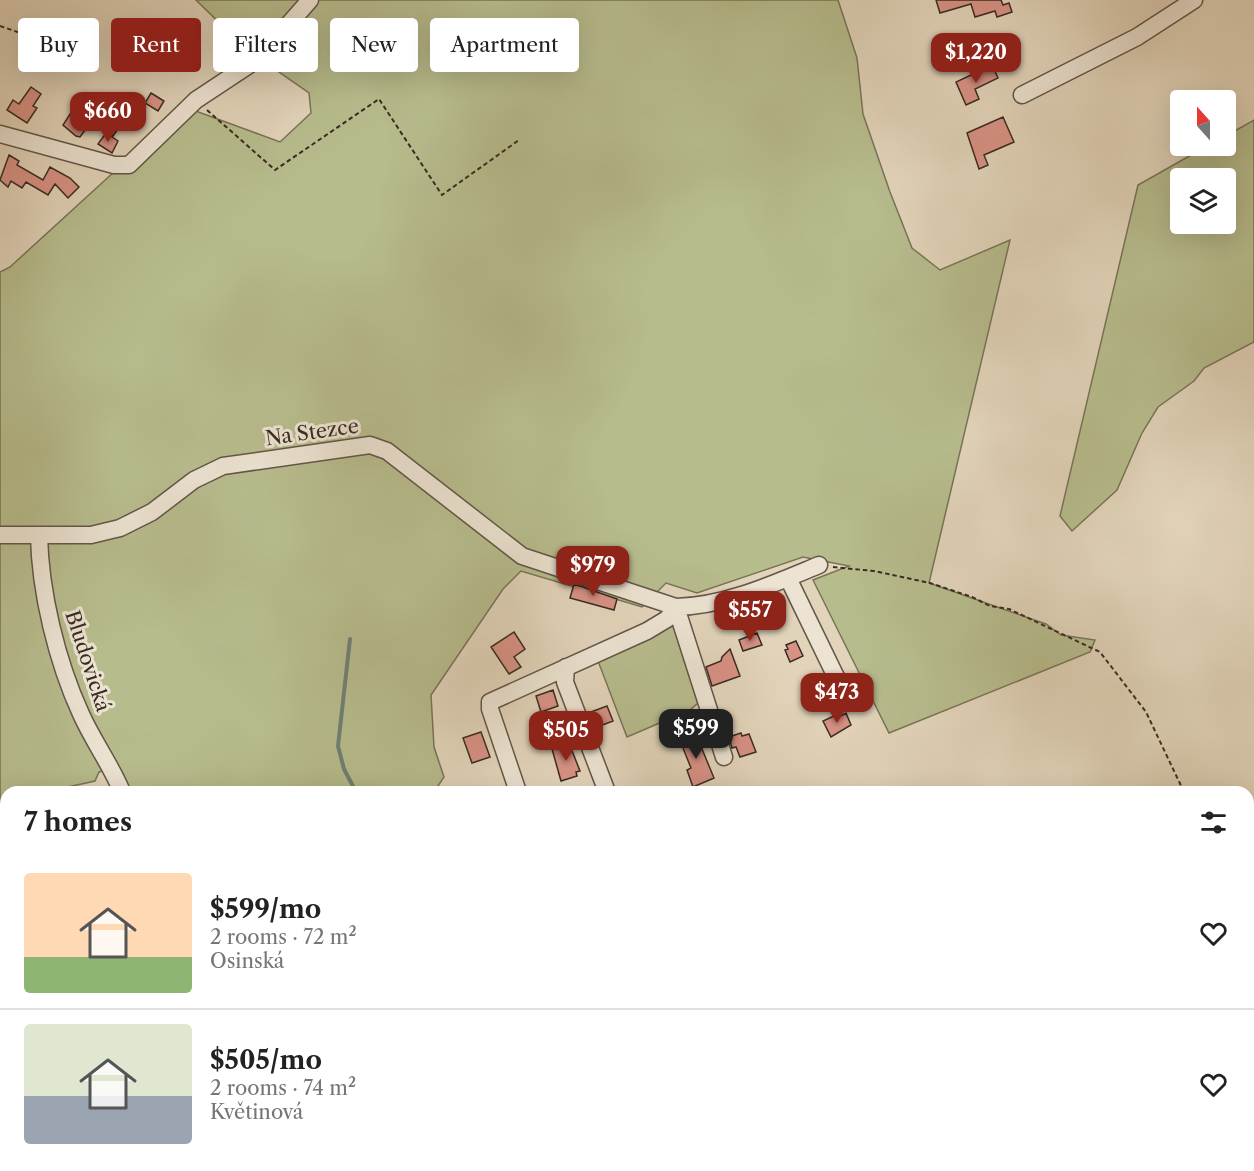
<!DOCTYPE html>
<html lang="en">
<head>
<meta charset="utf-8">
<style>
  body { margin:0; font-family:"Libre Caslon Text",serif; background:#f6f6f6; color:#222; height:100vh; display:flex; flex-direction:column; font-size:22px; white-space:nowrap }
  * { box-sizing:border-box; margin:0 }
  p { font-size:20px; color:#767676 }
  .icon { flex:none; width:33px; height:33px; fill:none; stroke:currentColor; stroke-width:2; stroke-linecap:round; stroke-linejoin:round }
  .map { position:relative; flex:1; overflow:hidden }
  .side { position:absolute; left:0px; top:786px; width:1254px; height:386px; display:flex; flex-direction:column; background:#fff; border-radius:18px 18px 0 0; box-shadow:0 6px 24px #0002 }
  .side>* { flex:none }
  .hud { position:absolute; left:18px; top:18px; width:600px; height:54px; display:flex; gap:12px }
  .needle { width:39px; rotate:339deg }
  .tools { position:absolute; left:1170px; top:90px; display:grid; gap:12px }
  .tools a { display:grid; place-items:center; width:66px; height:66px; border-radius:6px; background:#fff; box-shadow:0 6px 24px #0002; font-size:30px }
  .price { position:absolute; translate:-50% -51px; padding:0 14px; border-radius:12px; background:#8f2418; color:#fff; font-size:20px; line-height:39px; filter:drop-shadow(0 2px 3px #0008) }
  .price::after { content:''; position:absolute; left:50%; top:36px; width:18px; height:14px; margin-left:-9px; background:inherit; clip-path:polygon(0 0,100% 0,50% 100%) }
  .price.selected { background:#222; color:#fff }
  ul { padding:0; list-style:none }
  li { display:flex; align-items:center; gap:18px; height:150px; padding:0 24px }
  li+li { border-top:2px solid #e0e0e0 }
  li span { display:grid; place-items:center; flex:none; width:168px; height:120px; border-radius:6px; color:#555 }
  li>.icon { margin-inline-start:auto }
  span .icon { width:72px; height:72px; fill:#fffc; stroke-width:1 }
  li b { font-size:26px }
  h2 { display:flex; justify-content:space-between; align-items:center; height:72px; padding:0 24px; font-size:26px }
  .pill { padding:0 21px; border-radius:6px; background:#fff; box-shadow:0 6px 24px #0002; font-size:21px; line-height:54px }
  .pill.selected { background:#8f2418; color:#fff }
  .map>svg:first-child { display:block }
  .green { fill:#b7bc8d; stroke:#787458; stroke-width:1.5; fill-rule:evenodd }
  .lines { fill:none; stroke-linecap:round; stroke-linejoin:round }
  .stream { stroke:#708076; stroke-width:4 }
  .building { fill:#d89285; stroke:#392b23; stroke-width:1.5 }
  .minor-casing { stroke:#635549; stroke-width:19 }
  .path { stroke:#392b23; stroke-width:2; stroke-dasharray:4.5 3; stroke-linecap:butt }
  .minor { stroke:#ece3d2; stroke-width:16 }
  .labels { text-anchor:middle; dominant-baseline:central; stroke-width:6; stroke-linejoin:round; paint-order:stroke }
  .street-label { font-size:20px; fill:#392b23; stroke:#ece3d2 }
</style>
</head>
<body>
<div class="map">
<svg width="1254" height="1171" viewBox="0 0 1254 1171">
  <rect width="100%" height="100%" fill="#e2d4ba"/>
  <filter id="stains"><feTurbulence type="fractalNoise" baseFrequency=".00333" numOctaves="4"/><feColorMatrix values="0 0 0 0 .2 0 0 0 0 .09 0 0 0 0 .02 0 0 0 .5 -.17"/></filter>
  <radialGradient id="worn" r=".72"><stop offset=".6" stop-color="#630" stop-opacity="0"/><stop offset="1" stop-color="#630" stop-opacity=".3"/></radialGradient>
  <path class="green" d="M 196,0 L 838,0 L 857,58 L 863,114 L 890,192 L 912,248 L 940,270 L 1010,240 L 929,583 L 1046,624 L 1061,635 L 1095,640 L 1090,652 L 889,733 L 813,580 L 849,566 L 803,557 L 697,593 L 666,583 L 642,607 L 521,571 L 503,589 L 431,695 L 434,747 L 444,777 L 434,792 L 131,792 L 119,767 L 99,772 L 95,781 L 45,792 L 6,792 L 6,916 L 1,926 L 6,940 L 6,987 L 0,984 L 0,272 L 10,267 L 185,107 L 280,142 L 311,113 L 309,93 L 246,49 Z
    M 1254,120 L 1254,342 L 1204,368 L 1194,381 L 1158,407 L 1142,433 L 1117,490 L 1072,531 L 1060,516 L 1138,185 L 1207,146 L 1226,146 L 1226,136 ZM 1180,178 L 1226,178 L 1226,224 L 1180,224 Z
    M 673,625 L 698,703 L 690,710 L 627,737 L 598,661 Z
    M 297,1166 L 416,1166 L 390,1171 L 302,1171 Z
    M 1143,1166 L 1236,1166 L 1239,1171 L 1136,1171 Z"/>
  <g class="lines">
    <path class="stream" d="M 350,639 L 338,746 L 344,769 L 356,792
      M 0,963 L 6,969
      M 318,1166 L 322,1171
      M 466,1166 L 469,1171"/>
  </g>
  <path class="building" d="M 936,0 L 1001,0 L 1003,5 L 1009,3 L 1012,12 L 997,17 L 995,11 L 975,17 L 971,4 L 940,13 Z
    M 992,65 L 998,78 L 975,89 L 979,99 L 966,105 L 956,82 Z
    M 31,87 L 41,94 L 33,106 L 37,108 L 27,123 L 7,110 L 13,100 L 19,104 Z
    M 151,93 L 164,101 L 158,111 L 145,103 Z
    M 91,103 L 120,126 L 113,136 L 92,121 L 80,137 L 76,136 L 63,125 L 72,111 L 81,117 Z
    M 1003,117 L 1014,142 L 984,155 L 988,165 L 979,169 L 967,133 Z
    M 106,133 L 118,141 L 112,153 L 98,144 Z
    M 9,155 L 19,161 L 17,165 L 43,180 L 50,167 L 70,178 L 79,187 L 68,198 L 55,184 L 48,195 L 26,182 L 22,188 L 11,181 L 8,187 L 0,180 Z
    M 574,584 L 617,599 L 614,610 L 570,598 Z
    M 514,632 L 525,649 L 514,657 L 521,667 L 509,674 L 491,647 Z
    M 757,633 L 762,645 L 743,651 L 739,640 Z
    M 796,641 L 803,656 L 790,662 L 785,650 L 788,649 L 786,645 Z
    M 730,649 L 740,676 L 712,686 L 706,667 L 721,661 L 722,657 Z
    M 553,690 L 558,706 L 541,712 L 536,696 Z
    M 607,706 L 613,721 L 597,727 L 591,712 Z
    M 840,713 L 841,716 L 846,713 L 851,725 L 831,737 L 823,721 Z
    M 481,732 L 490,757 L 472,763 L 463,738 Z
    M 695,732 L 714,778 L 693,787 L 687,770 L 691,768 L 679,738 Z
    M 741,733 L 742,736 L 749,734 L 756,752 L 740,757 L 736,747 L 732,748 L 729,737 Z
    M 569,743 L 580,771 L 576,772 L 577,776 L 561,781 L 552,749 Z"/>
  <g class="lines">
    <g class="minor-casing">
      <path id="minor" d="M 1022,95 L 1137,37 L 1194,0
        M 0,134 L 114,165 L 129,165 L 196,100 L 258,59 L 310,0
        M 0,535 L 91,535 L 120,528 L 152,512 L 194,480 L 223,466 L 370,445 L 387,451 L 522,556 L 676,607 C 725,606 773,584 819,565
        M 39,535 C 40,592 57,662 81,714 C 93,741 111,765 122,792
        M 788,578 L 837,679
        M 676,607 L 724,757
        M 566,667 L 565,682 L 607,792
        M 518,792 L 490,709 L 490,702 L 647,631 L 667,619 L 676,607
        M 633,1166 L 634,1171"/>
    </g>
    <path class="path" d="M 0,26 L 53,44
      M 207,110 L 275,170 L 379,99 L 442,195 L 519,140
      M 833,567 L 874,571 L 930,583 L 972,597 L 990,606 L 1009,609 L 1100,652 L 1146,712 L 1184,792
      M 1248,892 L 1254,894"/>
    <use href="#minor" class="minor"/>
  </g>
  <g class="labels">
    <g class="street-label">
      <text transform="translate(312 432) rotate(-8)">Na Stezce</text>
      <text transform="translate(88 661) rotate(72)">Bludovická</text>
    </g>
  </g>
  <rect width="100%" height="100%" filter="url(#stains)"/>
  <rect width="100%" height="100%" fill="url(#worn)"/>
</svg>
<div class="tools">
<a><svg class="needle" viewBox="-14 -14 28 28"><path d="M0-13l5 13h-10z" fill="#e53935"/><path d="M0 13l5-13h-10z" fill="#767676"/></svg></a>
<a><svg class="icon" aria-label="layers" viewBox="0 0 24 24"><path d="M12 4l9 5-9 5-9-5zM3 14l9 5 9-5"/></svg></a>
</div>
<b class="price" style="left:976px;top:84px">$1,220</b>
<b class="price" style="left:108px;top:143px">$660</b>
<b class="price" style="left:593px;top:597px">$979</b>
<b class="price" style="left:750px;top:642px">$557</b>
<b class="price" style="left:837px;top:724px">$473</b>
<b class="price selected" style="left:696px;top:760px">$599</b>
<b class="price" style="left:566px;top:762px">$505</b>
<div class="hud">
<a class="pill">Buy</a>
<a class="pill selected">Rent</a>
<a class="pill">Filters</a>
<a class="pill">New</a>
<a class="pill">Apartment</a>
</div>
<section class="side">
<h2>7 homes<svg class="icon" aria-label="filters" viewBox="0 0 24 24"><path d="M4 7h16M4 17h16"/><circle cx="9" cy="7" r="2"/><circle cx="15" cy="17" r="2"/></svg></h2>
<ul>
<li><span style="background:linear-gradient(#ffd9b3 70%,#8fb573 0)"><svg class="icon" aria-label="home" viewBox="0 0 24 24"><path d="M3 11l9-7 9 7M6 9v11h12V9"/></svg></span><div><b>$599/mo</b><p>2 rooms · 72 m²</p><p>Osinská</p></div><svg class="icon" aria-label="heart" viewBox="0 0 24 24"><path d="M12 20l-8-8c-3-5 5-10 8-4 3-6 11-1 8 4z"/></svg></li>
<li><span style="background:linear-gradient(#dfe7d0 60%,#9aa5b1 0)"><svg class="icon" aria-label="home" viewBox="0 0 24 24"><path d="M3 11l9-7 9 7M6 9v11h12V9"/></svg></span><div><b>$505/mo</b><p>2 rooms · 74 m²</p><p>Květinová</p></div><svg class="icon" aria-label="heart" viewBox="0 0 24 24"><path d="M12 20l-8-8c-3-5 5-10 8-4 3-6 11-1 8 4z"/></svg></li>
</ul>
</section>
</div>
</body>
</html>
